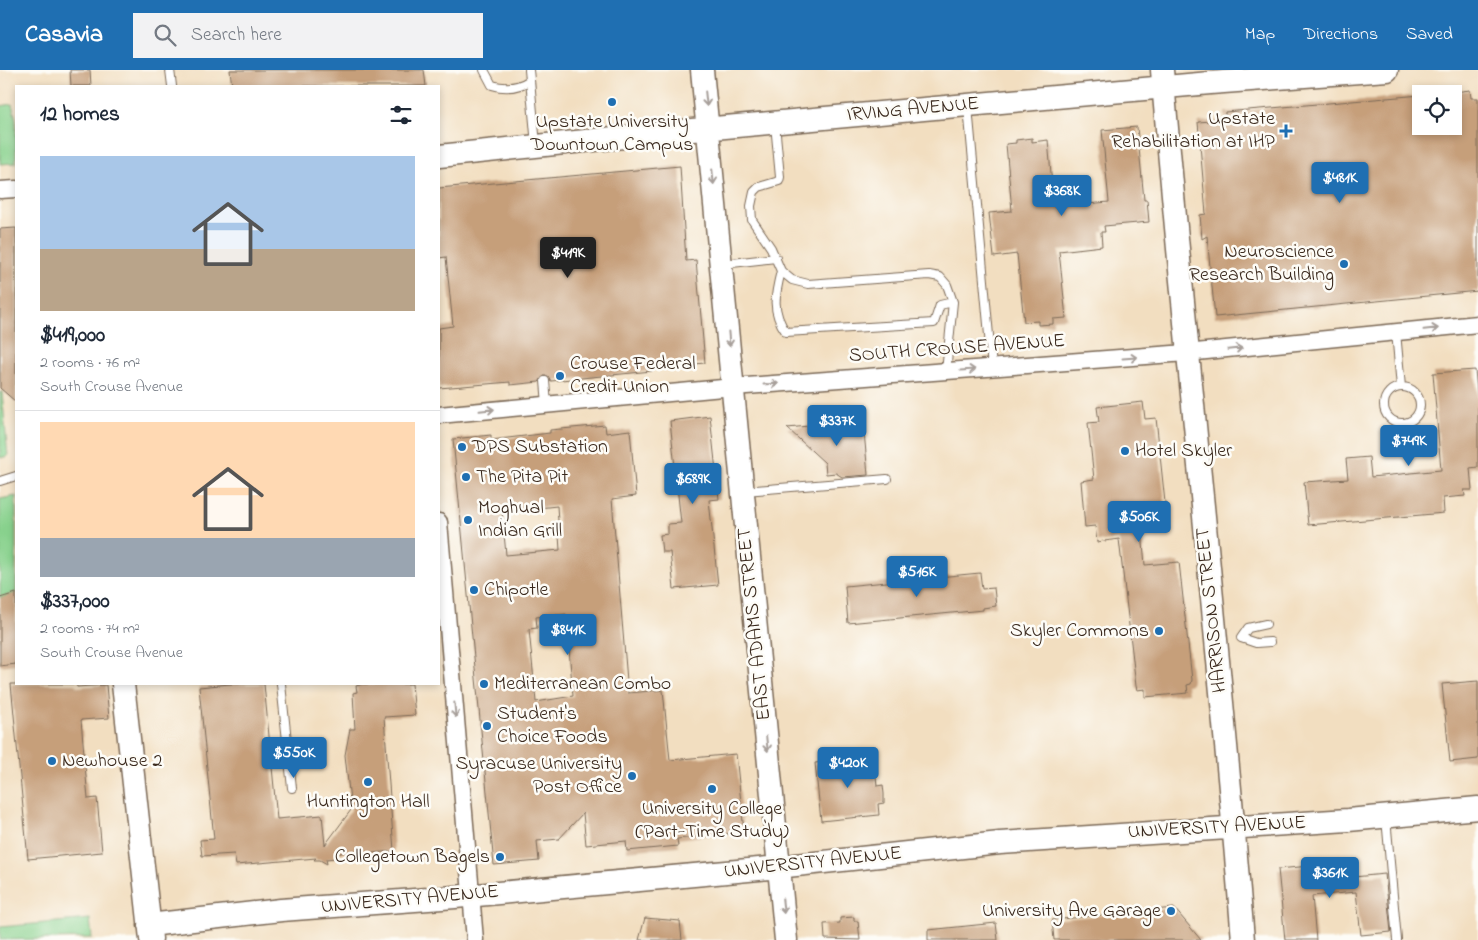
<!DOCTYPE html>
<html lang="en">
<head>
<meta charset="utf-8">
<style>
  body { margin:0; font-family:"Indie Flower",sans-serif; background:#f2f2f3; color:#1f2937; height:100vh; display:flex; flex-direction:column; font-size:19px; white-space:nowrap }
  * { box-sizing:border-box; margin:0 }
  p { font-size:16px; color:#747a83 }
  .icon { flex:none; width:28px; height:28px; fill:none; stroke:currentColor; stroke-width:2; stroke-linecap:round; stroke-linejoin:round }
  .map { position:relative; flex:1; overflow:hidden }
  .sheet { position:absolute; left:15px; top:15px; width:425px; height:600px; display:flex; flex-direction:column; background:#fff; border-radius:0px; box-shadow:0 2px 8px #0003 }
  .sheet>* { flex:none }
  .buttons { position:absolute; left:1412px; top:15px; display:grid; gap:10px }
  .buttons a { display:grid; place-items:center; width:50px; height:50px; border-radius:0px; background:#fff; box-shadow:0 2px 8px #0003; font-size:25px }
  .price { position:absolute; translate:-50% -42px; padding:0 11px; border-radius:5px; background:#1f6fb2; color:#fff; font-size:16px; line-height:32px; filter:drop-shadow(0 1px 2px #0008) }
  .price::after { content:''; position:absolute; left:50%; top:30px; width:15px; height:11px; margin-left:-8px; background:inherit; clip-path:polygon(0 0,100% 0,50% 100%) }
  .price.current { background:#222; color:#fff }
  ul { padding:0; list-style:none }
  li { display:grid; align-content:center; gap:10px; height:265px; padding:0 25px }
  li+li { border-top:1px solid #e0e1e3 }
  li span { display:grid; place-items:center; height:155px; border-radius:0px; color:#555 }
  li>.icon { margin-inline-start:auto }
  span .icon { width:90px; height:90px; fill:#fffc; stroke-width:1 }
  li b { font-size:21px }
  h2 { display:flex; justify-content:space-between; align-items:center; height:60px; padding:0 25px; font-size:21px }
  header { display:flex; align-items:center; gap:30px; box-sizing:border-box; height:70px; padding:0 25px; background:#1f6fb2; color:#fff }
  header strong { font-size:24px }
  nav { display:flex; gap:28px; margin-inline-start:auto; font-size:18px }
  .search { width:350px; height:45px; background:#f2f2f3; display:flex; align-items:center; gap:12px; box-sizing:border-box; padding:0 18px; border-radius:0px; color:#747a83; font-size:19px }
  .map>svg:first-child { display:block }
  .green { fill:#88d18d; stroke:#627e56 }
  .building { fill:#c69f7a; fill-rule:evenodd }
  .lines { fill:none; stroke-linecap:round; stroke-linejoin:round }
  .lane-casing { stroke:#7b6957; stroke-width:10 }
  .street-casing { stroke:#7b6957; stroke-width:19 }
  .secondary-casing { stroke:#7b6957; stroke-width:25 }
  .lane { stroke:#fff; stroke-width:8 }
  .street { stroke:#fff; stroke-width:16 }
  .secondary { stroke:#fff; stroke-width:22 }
  .oneway { stroke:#a79f9a }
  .poi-dot { fill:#1f6fb2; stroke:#fdfcf7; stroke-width:2 }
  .labels { text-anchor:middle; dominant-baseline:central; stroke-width:5; stroke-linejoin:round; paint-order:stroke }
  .street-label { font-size:20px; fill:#3b2a1e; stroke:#fdfcf7 }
  .poi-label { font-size:20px; fill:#3b2a1e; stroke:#fdfcf7; text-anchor:start }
</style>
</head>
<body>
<header>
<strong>Casavia</strong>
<div class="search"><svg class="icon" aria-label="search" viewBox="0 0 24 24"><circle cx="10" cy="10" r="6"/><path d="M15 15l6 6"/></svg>Search here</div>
<nav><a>Map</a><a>Directions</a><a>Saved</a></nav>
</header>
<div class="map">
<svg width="1478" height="870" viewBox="0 0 1478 870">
  <rect width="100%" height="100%" fill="#fdfcf7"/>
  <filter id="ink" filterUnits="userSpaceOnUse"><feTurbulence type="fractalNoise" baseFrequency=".02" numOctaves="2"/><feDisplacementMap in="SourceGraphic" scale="10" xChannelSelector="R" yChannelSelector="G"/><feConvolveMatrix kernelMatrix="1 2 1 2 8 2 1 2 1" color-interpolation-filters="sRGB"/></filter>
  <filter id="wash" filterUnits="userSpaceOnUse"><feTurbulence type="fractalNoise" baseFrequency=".0096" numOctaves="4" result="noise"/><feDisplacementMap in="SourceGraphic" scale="20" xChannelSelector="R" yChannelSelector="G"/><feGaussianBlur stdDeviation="1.12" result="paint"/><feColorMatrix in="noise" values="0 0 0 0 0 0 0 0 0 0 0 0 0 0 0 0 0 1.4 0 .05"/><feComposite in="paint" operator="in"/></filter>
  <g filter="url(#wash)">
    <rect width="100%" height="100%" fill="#f2dec0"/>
    <path class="green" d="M 12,34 L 16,49 L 16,93 L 0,94 L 0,36 Z
      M 0,322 L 2,322 L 8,386 L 0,388 Z
      M 16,426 L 16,523 L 0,528 L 0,429 Z
      M 90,849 L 92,868 L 0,870 L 0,857 Z"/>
    <g id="blocks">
      <path class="building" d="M 70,0 L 90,0 L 91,16 L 71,16 Z
        M 230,0 L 424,0 L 426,16 L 232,16 Z
        M 1470,20 L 1471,28 L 1478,28 L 1478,221 L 1215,247 L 1207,166 L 1202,169 L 1200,145 L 1206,144 L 1198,52 L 1225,50 L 1225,42 L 1421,25 L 1421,56 L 1454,56 L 1454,22 Z
        M 1137,57 L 1144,130 L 1147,130 L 1149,152 L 1104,156 L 1105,162 L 1101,162 L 1102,176 L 1059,181 L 1066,248 L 1053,249 L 1053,254 L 1038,255 L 1038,251 L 1024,252 L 1017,184 L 994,187 L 989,143 L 1012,141 L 1006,74 L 1016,73 L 1016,70 L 1032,68 L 1032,72 L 1048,70 L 1054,137 L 1109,132 L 1102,60 Z
        M 680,96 L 686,191 L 696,190 L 705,293 L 652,298 L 652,301 L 551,311 L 548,306 L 544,306 L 539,312 L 510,315 L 510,312 L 439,318 L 439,258 L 453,256 L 446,187 L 439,188 L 439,118 Z
        M 16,158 L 16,332 L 0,318 L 0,159 Z
        M 1475,300 L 1478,332 L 1478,397 L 1470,398 L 1472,420 L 1464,420 L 1465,426 L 1443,428 L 1444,443 L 1308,455 L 1304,412 L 1348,409 L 1346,389 L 1369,387 L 1371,407 L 1441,400 L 1433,303 Z
        M 1143,332 L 1145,349 L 1156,348 L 1166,442 L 1154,443 L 1155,450 L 1141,451 L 1145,495 L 1179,492 L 1192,610 L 1191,614 L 1187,615 L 1188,623 L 1145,627 L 1145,619 L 1137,620 L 1136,616 L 1119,469 L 1097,472 L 1095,456 L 1085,457 L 1081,411 L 1094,409 L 1088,353 L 1099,352 L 1097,337 Z
        M 710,346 L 719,429 L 709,430 L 718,515 L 674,519 L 670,482 L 662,482 L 660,465 L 668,464 L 668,454 L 681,453 L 670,351 Z
        M 863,351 L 868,405 L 842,407 L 836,403 L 826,404 L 825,393 L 787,358 Z
        M 605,355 L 606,363 L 630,360 L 636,426 L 612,429 L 628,623 L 663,620 L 670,690 L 736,684 L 744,762 L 677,769 L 678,776 L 627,781 L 626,771 L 586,775 L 583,743 L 559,769 L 537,771 L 539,791 L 494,795 L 453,369 L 491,365 L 491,370 L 550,363 L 550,360 ZM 557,436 L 560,480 L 506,485 L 502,442 ZM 566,544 L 573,626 L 536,632 L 529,559 L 537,558 L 536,547 Z
        M 980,503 L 982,519 L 994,518 L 996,536 L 983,538 L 983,540 L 848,553 L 845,516 Z
        M 16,523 L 16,594 L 0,596 L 0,528 Z
        M 1478,611 L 1478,689 L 1450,692 L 1442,614 Z
        M 11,614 L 76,614 L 77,617 L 106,615 L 109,648 L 81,650 L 88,729 L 97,728 L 102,782 L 28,789 Z
        M 230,614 L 264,614 L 277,749 L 322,745 L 325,775 L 351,740 L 345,685 L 350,659 L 355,659 L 353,623 L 357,622 L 356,616 L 363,614 L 412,614 L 415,645 L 384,647 L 394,781 L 360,784 L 357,780 L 335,784 L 336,788 L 326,789 L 327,794 L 320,790 L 314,790 L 316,788 L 236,795 L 234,784 L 202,786 L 200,770 L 214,769 L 199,617 Z
        M 874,687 L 877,716 L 883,715 L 884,724 L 884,733 L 878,734 L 879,745 L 821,751 L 815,693 Z
        M 1342,793 L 1343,808 L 1385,804 L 1391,862 L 1361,865 L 1356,822 L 1312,826 L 1316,870 L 1285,870 L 1278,799 Z
        M 1174,838 L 1201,870 L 1054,870 L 1052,850 Z
        M 854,847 L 854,851 L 858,851 L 860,870 L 825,869 L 824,854 L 840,853 L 840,848 Z
        M 645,848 L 680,851 L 682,870 L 639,870 Z
        M 996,853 L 998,870 L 928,870 L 928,860 Z"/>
    </g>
  </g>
  <g filter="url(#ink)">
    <use href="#blocks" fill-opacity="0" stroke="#7b6957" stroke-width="1"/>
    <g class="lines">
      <g class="lane-casing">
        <path id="lane" d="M 170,0 L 172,16
          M 484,0 L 492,15 C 505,19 518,18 530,10 L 529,0
          M 530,10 L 536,75
          M 968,37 L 992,298
          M 775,54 L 780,107 L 779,111 L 759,117 L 754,122 L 751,136 L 752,150 L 771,178 L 781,201 L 792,210 L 808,214 L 929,205 L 940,207 L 947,215 L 953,232 L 946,302
          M 723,194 L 776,188
          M 781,201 C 775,225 771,241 786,262 L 934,253 L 940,235 L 953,232
          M 1396,262 L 1401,317
          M 545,311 L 547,334
          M1384 335a18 18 0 1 1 36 0a18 18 0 1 1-36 0Z
          M 0,411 L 16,406
          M 745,421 L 887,409
          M 1266,554 L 1248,558 L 1241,568 L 1256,573 L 1270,572
          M 281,614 L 292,718
          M 1386,748 L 1397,870"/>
      </g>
      <g class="street-casing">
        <path id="street" d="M 0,120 L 16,119
          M 439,345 L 733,317 L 1186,283 L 1478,254
          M 439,452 L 475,870"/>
      </g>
      <g class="secondary-casing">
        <path id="secondary" d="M 702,0 L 786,870
          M 1162,0 C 1186,290 1220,580 1243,870
          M 439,86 L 692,60 L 1210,13 L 1387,0
          M 123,614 L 151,869
          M 149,855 L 281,840 L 455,827 L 759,799 L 1000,773 L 1348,750 L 1478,738"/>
      </g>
      <use href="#lane" class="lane"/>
      <use href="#street" class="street"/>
      <use href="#secondary" class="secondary"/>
    </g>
    <defs><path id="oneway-shaft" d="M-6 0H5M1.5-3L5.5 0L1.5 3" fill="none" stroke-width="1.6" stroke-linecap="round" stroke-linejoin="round" transform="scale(1.25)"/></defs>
    <g class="oneway">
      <use href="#oneway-shaft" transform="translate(706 29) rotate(84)"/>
      <use href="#oneway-shaft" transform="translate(713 107) rotate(84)"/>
      <use href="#oneway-shaft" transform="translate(1431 259) rotate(-6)"/>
      <use href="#oneway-shaft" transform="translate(729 269) rotate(85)"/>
      <use href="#oneway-shaft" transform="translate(1235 279) rotate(-6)"/>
      <use href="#oneway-shaft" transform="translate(1130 288) rotate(-4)"/>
      <use href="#oneway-shaft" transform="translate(968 300) rotate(-4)"/>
      <use href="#oneway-shaft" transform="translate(771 314) rotate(-4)"/>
      <use href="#oneway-shaft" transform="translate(487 340) rotate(-6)"/>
      <use href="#oneway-shaft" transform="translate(455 640) rotate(85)"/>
      <use href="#oneway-shaft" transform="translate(767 674) rotate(84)"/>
      <use href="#oneway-shaft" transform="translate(783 836) rotate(84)"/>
    </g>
  </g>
  <g class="poi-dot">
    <circle cx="612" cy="32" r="5"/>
    <path d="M1283.5 53.5h5v5h5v5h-5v5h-5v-5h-5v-5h5z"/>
    <circle cx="1344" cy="194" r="5"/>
    <circle cx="560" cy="306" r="5"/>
    <circle cx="462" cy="377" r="5"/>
    <circle cx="1125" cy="381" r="5"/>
    <circle cx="466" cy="407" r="5"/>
    <circle cx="468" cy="450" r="5"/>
    <circle cx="474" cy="520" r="5"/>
    <circle cx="1159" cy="561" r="5"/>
    <circle cx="484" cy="614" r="5"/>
    <circle cx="487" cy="656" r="5"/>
    <circle cx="52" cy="691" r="5"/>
    <circle cx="632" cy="706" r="5"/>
    <circle cx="368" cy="712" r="5"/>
    <circle cx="712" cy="719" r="5"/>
    <circle cx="500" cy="787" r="5"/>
    <circle cx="1171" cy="841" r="5"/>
  </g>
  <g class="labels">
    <g class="street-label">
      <text transform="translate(913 40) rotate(-5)">IRVING AVENUE</text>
      <text transform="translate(957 279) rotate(-4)">SOUTH CROUSE AVENUE</text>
      <text transform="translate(1212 540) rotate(-96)">HARRISON STREET</text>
      <text transform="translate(755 554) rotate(-96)">EAST ADAMS STREET</text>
      <text transform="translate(1217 758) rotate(-3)">UNIVERSITY AVENUE</text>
      <text transform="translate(813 793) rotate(-6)">UNIVERSITY AVENUE</text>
      <text transform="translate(410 830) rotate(-5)">UNIVERSITY AVENUE</text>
    </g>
    <g class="poi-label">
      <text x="1275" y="49" text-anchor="end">Upstate<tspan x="1275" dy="23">Rehabilitation at IHP</tspan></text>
      <text x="612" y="52" text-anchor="middle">Upstate University<tspan x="612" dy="23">Downtown Campus</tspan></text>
      <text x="1334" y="182" text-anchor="end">Neuroscience<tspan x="1334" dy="23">Research Building</tspan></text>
      <text x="570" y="294">Crouse Federal<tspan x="570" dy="23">Credit Union</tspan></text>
      <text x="472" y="377">DPS Substation</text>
      <text x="1135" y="381">Hotel Skyler</text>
      <text x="476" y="407">The Pita Pit</text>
      <text x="478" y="438">Moghual<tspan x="478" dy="23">Indian Grill</tspan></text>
      <text x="484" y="520">Chipotle</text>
      <text x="1149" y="561" text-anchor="end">Skyler Commons</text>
      <text x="494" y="614">Mediterranean Combo</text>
      <text x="497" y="644">Student's<tspan x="497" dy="23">Choice Foods</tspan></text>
      <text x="62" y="691">Newhouse 2</text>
      <text x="622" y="694" text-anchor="end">Syracuse University<tspan x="622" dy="23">Post Office</tspan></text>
      <text x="368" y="732" text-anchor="middle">Huntington Hall</text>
      <text x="712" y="739" text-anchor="middle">University College<tspan x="712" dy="23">(Part-Time Study)</tspan></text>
      <text x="490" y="787" text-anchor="end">Collegetown Bagels</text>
      <text x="1161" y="841" text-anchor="end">University Ave Garage</text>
    </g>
  </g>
</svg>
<div class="buttons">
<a><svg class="icon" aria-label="locate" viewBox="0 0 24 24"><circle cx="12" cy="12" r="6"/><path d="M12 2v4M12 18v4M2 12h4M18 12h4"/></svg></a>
</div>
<b class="price" style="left:1340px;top:134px">$481K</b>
<b class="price" style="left:1062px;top:147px">$368K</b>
<b class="price current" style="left:568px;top:209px">$419K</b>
<b class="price" style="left:837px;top:377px">$337K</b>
<b class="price" style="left:1409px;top:397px">$749K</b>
<b class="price" style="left:693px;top:435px">$689K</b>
<b class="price" style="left:1139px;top:473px">$506K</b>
<b class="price" style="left:917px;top:528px">$516K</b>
<b class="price" style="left:568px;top:586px">$841K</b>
<b class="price" style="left:294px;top:709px">$550K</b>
<b class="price" style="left:848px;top:719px">$420K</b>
<b class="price" style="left:1330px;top:829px">$361K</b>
<section class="sheet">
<h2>12 homes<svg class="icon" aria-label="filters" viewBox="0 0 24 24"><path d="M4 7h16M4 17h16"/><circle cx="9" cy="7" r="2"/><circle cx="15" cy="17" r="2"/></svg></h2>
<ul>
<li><span style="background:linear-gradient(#a9c7e8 60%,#b9a48a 0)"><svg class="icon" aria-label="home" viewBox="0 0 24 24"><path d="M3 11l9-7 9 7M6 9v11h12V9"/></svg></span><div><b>$419,000</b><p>2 rooms · 76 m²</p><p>South Crouse Avenue</p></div></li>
<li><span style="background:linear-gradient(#ffd9b3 75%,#9aa5b1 0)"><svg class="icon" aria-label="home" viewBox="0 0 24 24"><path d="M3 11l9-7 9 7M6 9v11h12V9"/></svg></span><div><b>$337,000</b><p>2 rooms · 74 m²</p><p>South Crouse Avenue</p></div></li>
</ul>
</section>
</div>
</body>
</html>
